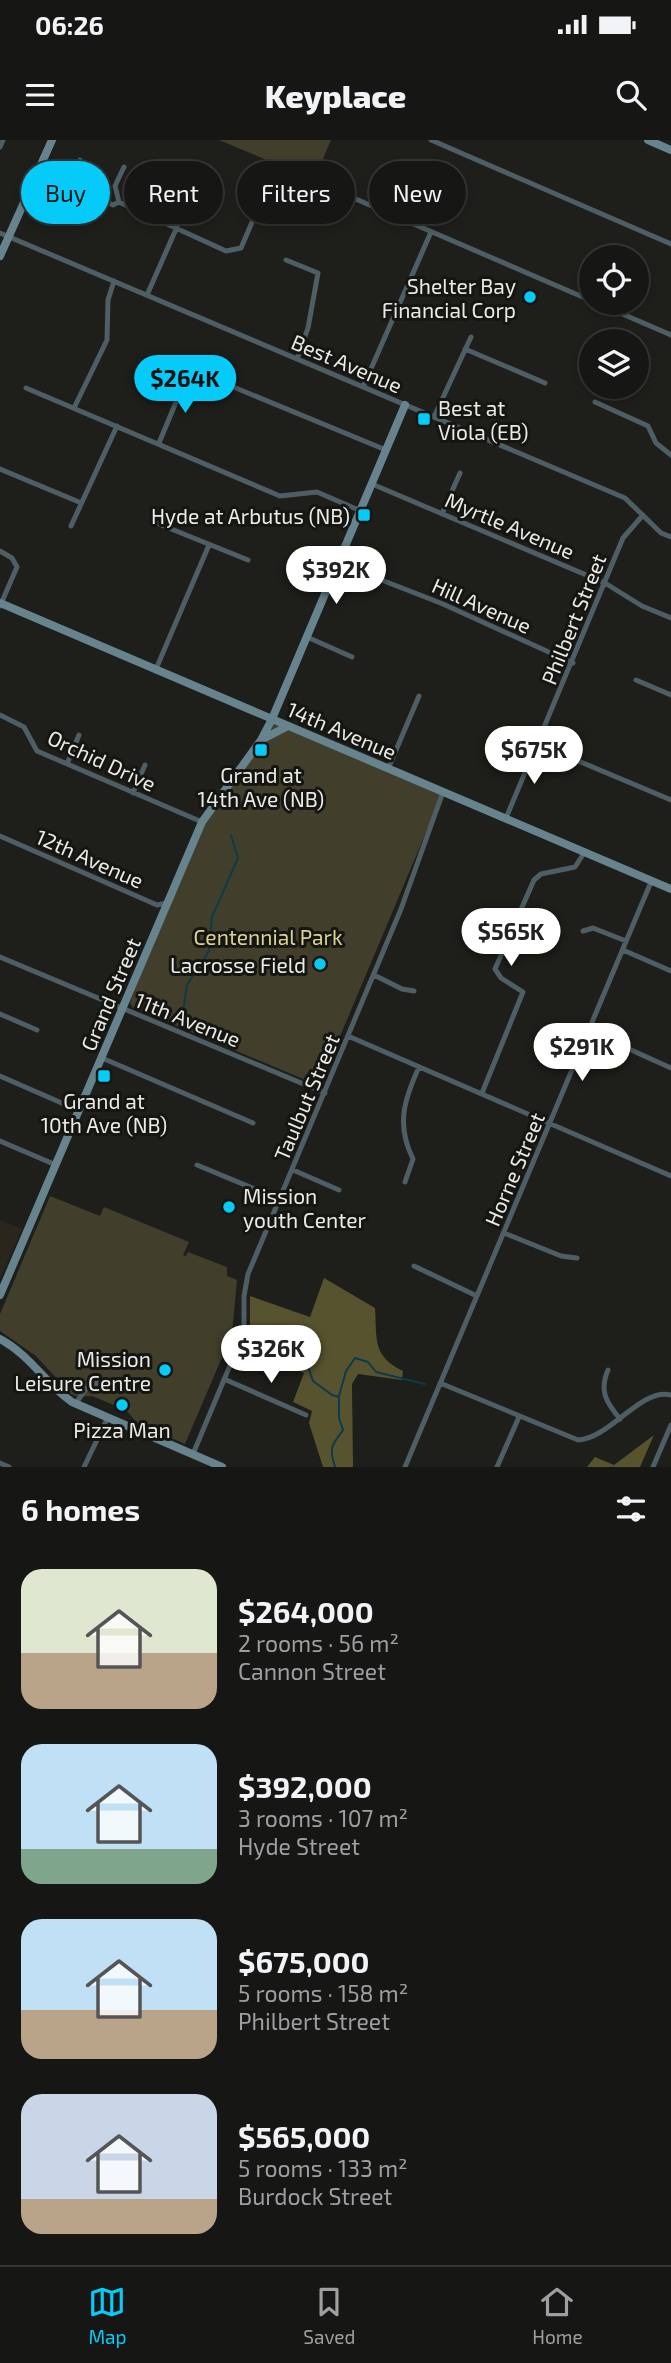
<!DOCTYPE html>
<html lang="en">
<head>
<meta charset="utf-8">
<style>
  body { margin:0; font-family:"Exo 2",sans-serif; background:#1f1f1d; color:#f1f3f6; height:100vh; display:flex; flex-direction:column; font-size:26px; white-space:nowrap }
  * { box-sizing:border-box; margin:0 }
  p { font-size:23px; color:#9e9fa0 }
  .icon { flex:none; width:38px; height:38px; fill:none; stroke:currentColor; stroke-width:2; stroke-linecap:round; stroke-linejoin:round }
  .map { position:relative; height:1327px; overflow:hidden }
  .details { display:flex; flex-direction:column; background:#161614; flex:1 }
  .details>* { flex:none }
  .top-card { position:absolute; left:21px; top:21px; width:630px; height:63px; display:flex; gap:14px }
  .buttons { position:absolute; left:579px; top:105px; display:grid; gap:14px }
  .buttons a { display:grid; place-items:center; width:70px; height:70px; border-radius:50%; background:#161614; box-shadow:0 4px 10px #0003,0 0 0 2px #353534; font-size:35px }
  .price { position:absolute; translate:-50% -60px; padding:0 16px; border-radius:24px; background:#fff; color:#222; font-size:23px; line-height:46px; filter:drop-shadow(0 2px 4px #0008) }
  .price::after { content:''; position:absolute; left:50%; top:42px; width:21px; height:16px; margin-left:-10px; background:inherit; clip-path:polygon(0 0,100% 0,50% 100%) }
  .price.active { background:#06cbf9; color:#111 }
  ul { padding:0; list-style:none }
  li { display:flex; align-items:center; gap:21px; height:175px; padding:0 21px }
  li span { display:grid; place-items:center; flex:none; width:196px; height:140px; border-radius:21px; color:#555 }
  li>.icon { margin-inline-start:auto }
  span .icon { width:84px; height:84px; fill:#fffc; stroke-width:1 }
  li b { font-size:30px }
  h2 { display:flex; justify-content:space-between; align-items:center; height:84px; padding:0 21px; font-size:30px }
  .chip { padding:0 24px; border-radius:32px; background:#161614; box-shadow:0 4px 10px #0003,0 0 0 2px #353534; font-size:24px; line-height:63px }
  .chip.active { background:#06cbf9; color:#111 }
  .status { display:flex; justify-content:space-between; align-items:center; height:49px; padding:0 35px; background:#161614; direction:ltr }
  .status svg { height:19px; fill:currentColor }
  header { display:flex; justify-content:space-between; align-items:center; height:91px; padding:0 21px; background:#161614; font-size:32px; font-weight:800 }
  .tab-bar { display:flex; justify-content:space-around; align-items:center; height:98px; border-top:2px solid #353534; background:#161614; font-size:19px; color:#9e9fa0 }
  .tab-bar a { display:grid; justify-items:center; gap:4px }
  .tab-bar .active { color:#06cbf9 }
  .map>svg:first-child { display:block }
  .built { fill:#29271d }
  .green { fill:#413f2b }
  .forest { fill:#58532f }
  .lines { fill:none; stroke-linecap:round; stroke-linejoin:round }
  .stream { stroke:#0c3b49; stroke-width:2 }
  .street { stroke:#4d5f65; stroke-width:5 }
  .secondary { stroke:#67838e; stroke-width:8 }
  .poi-dot { fill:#06cbf9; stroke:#151511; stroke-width:2.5 }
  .labels { text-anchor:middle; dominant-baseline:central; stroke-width:6; stroke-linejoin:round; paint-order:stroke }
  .poi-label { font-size:21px; fill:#eaeae7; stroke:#151511; text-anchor:end }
  .street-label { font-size:21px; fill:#eaeae7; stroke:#151511 }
  .park-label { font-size:21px; fill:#dad392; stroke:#151511 }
</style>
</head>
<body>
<div class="status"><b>06:26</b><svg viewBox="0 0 49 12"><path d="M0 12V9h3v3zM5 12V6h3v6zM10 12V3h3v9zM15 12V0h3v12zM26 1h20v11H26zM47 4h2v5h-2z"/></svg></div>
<header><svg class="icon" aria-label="menu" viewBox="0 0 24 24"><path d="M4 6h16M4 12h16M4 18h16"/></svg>Keyplace<svg class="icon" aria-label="search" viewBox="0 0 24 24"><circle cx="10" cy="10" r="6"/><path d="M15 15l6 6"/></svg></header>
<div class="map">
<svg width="671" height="1327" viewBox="0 0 671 1327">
  <rect width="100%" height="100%" fill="#1e1e1a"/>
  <path class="built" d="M 0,1080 L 22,1089 L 0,1139 Z"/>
  <path class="green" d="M 219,0 L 331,0 L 314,40 Z
    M 272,579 L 443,652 L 322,939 L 308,941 L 132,867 L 130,862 L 202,682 Z
    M 50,1056 L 100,1076 L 104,1067 L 189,1102 L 183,1115 L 186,1116 L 188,1112 L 227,1127 L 227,1136 L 237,1140 L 232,1194 L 185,1304 L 137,1283 L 126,1270 L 92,1256 L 78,1257 L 71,1254 L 36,1216 L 0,1191 L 0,1174 Z"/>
  <path class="forest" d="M 324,1138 L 375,1168 C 377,1199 372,1216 403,1231 L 402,1240 L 358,1234 L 352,1244 L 353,1327 L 323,1327 L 309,1283 L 312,1271 L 293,1262 L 304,1233 L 244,1205 L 250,1184 L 250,1156 L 310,1177 Z
    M 654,1295 L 640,1327 L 587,1327 L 595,1317 L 614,1325 Z"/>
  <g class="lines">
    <path class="stream" d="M 182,879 L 187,845 L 209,811 L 212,777 L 238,718 L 231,695
      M 260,1189 L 281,1211 L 304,1215 L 313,1241 L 332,1255 L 339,1257 L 339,1278 L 343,1290 C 331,1306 329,1308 335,1327
      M 339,1256 L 346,1231 L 355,1218 L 368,1222 L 376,1232 L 425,1244"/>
    <path class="street" d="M 431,0 L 671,104
      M 0,7 L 3,0
      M 80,20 L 72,41 L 74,46 L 113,65 L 119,62
      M 124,27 L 115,46 L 119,62 L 226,111 L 241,108 L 270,40
      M 321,44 L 592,161
      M 0,93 L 625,358 L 661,393 L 671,397
      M 286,120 L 318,133 L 308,188 L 297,219
      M 147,155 L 199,37
      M 597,163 L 671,195
      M 465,209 L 545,243
      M 363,247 L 431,92
      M 26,248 L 280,356 L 317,352 L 361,371
      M 595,262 L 648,286 L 656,303 L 671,315
      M 74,268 L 107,200 L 108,160 L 114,141
      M 434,277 L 471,197
      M 159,303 L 186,238 L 197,232 L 386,310
      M 0,329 L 79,362
      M 372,344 L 605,443 L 642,466 L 671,478
      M 442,374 L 460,333
      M 154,382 L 248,420
      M 71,386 L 117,286
      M 0,411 L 12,418 L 17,427 L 0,466
      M 338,423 L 443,464 L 573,523
      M 307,497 L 352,517
      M 156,529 L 209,405
      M 636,540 L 671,555
      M 0,575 L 24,587 L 37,611 L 202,682
      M 538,604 L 671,660
      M 67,624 L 79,595
      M 388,629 L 419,556
      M 133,653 L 145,625
      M 506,678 L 623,398 L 643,375
      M 0,696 L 157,765 L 167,763
      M 583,791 L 593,788 L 626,801
      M 623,810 L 671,831
      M 0,817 L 325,953
      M 374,835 L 402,849 L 414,851
      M 0,874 L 37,890
      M 589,891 L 671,928
      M 348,896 L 671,1036
      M 102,918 L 253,983
      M 0,936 L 80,971
      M 482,953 L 523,852 L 501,838 L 495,829 L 534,740 L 541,734 L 575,727 L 584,713
      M 0,1001 L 56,1025
      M 197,1025 L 279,1059
      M 293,1030 L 339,1050
      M 405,1042 L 413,1019 C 396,985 404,960 419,927
      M 504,1093 L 561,1116 L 577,1118
      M 414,1126 L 477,1156
      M 608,1230 C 599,1251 606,1262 620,1279
      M 224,1239 L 306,1275
      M 440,1243 L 578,1300 C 611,1298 641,1247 671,1255
      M 76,1263 L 88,1246 L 104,1241
      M 193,1314 L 244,1192 L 244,1156 L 248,1134 L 401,769 L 443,652
      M 0,1323 L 9,1327
      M 84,1327 L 108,1277
      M 405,1327 L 651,742
      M 497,1327 L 519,1277
      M 653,1327 L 671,1285"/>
    <path class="secondary" d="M 648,0 L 671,10
      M 0,116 L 52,0
      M 0,463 L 671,749
      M 263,599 L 288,586
      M 0,1155 L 202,682 L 261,600 L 272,579 L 405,265
      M 0,1199 C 30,1215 45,1243 72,1262 L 222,1327"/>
  </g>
  <g class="poi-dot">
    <circle cx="530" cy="157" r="7"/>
    <rect x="417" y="272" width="14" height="14" rx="3.5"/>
    <rect x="357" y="368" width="14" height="14" rx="3.5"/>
    <rect x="254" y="603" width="14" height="14" rx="3.5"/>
    <circle cx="320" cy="824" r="7"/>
    <rect x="97" y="929" width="14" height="14" rx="3.5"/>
    <circle cx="229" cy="1067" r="7"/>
    <circle cx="165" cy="1230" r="7"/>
    <circle cx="122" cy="1265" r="7"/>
  </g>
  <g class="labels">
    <g class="poi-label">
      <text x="516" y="145">Shelter Bay<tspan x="516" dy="24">Financial Corp</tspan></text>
      <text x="438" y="267" text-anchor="start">Best at<tspan x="438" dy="24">Viola (EB)</tspan></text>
      <text x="350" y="375">Hyde at Arbutus (NB)</text>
      <text x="261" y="634" text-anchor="middle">Grand at<tspan x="261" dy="24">14th Ave (NB)</tspan></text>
      <text x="306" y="824">Lacrosse Field</text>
      <text x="104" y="960" text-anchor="middle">Grand at<tspan x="104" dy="24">10th Ave (NB)</tspan></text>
      <text x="243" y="1055" text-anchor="start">Mission<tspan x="243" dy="24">youth Center</tspan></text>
      <text x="151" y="1218">Mission<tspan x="151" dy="24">Leisure Centre</tspan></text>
      <text x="122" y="1289" text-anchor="middle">Pizza Man</text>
    </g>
    <g class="street-label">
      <text transform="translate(347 223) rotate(23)">Best Avenue</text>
      <text transform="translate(510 385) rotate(23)">Myrtle Avenue</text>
      <text transform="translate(482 465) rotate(24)">Hill Avenue</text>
      <text transform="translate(573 479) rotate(-68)">Philbert Street</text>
      <text transform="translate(342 590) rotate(23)">14th Avenue</text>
      <text transform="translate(102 620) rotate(25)">Orchid Drive</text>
      <text transform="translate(90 718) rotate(24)">12th Avenue</text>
      <text transform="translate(110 854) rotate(-67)">Grand Street</text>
      <text transform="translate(188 879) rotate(22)">11th Avenue</text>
      <text transform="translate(306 957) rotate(-67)">Taulbut Street</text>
      <text transform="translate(514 1029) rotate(-67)">Horne Street</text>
    </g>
    <g class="park-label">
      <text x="268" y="796">Centennial Park</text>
    </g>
  </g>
</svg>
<div class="buttons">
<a><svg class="icon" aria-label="locate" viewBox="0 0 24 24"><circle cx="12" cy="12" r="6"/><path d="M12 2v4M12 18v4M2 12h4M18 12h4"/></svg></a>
<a><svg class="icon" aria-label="layers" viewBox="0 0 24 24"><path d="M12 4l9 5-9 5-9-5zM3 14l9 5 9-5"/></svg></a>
</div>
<b class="price active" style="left:185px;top:275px">$264K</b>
<b class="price" style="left:336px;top:466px">$392K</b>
<b class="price" style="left:534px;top:646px">$675K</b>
<b class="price" style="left:511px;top:828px">$565K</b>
<b class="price" style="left:582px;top:943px">$291K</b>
<b class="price" style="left:271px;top:1245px">$326K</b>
<div class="top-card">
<a class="chip active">Buy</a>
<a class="chip">Rent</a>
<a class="chip">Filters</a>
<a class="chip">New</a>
</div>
</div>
<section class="details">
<h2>6 homes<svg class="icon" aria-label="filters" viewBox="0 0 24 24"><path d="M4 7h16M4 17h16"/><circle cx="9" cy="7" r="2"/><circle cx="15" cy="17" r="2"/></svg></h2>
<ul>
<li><span style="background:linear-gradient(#dfe7d0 60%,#b9a48a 0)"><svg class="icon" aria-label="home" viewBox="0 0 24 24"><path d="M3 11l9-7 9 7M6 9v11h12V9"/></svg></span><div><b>$264,000</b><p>2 rooms · 56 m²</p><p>Cannon Street</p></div></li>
<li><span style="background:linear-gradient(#bfe0f5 75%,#7fa58c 0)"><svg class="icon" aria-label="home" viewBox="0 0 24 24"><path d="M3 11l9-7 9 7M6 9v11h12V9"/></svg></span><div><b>$392,000</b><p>3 rooms · 107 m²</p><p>Hyde Street</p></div></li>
<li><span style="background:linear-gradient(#bfe0f5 65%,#b9a48a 0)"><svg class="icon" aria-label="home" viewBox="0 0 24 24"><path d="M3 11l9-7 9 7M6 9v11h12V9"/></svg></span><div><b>$675,000</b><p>5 rooms · 158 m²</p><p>Philbert Street</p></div></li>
<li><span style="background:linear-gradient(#c9d6e8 75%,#b9a48a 0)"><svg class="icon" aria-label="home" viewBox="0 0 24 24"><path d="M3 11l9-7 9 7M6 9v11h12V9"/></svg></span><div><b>$565,000</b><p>5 rooms · 133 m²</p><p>Burdock Street</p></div></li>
</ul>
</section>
<nav class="tab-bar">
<a class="active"><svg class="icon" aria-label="map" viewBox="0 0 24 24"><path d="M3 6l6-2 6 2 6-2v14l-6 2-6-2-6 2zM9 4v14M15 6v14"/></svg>Map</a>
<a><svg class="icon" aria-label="saved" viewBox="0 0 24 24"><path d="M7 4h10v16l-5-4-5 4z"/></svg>Saved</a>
<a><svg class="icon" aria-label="home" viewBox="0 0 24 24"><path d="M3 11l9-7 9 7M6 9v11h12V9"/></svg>Home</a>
</nav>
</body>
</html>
